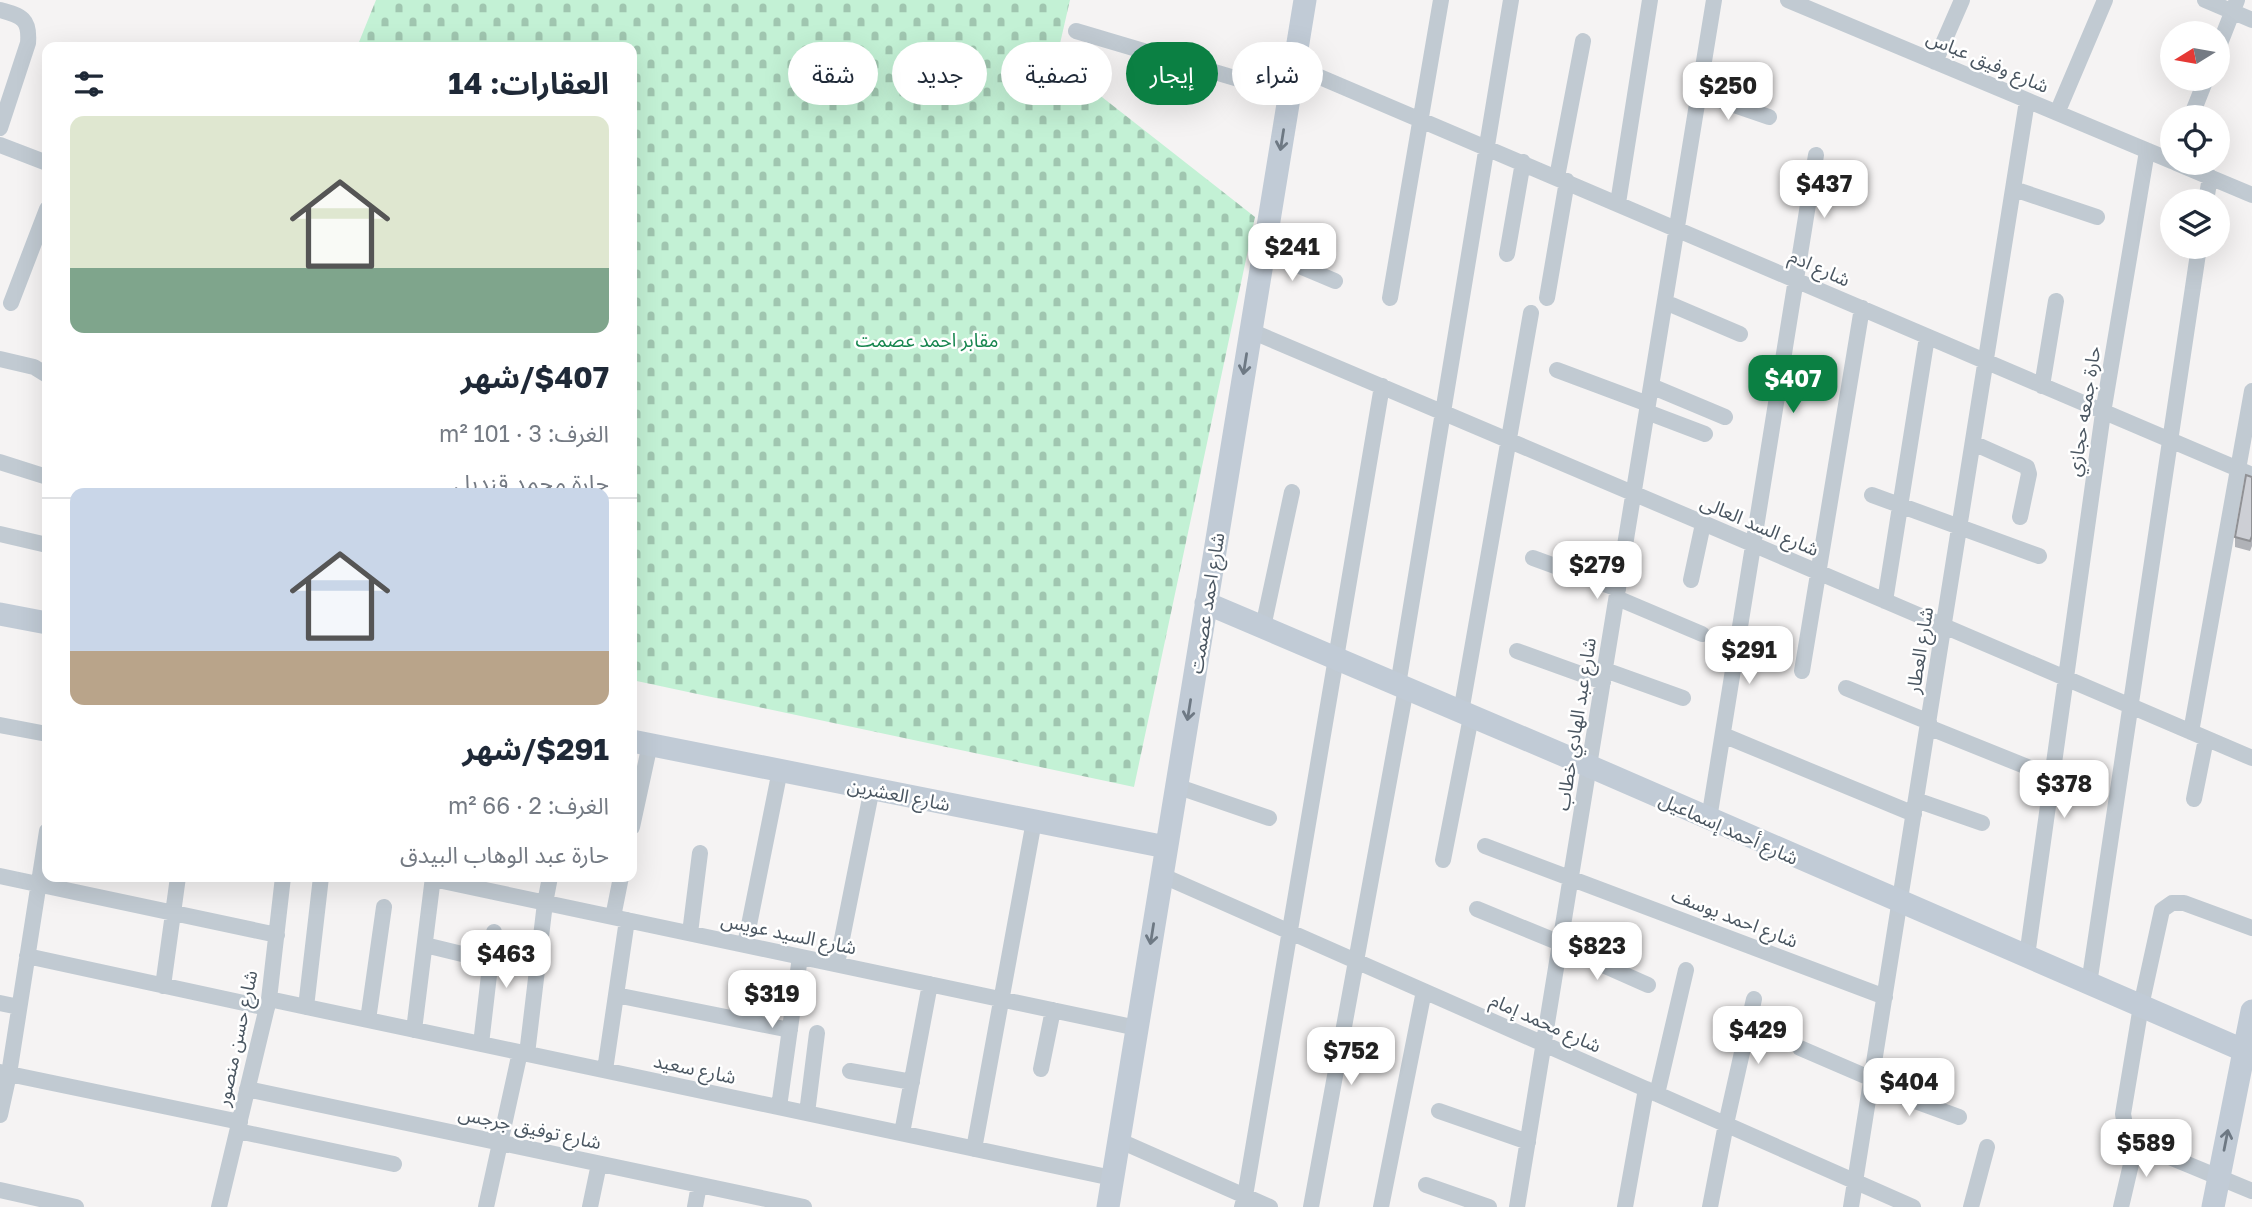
<!DOCTYPE html>
<html lang="ar">
<head>
<meta charset="utf-8">
<style>
  body { margin:0; font-family:"Golos Text","Noto Sans Arabic",sans-serif; background:#f2f2f3; color:#1f2937; direction:rtl; height:100vh; display:flex; flex-direction:column; font-size:26px; white-space:nowrap }
  * { box-sizing:border-box; margin:0 }
  p { font-size:23px; color:#747a83 }
  .icon { flex:none; width:38px; height:38px; fill:none; stroke:currentColor; stroke-width:2; stroke-linecap:round; stroke-linejoin:round }
  .map { position:relative; flex:1; overflow:hidden; direction:ltr }
  .panel { position:absolute; left:42px; top:42px; width:595px; height:840px; display:flex; flex-direction:column; background:#fff; border-radius:14px; box-shadow:0 7px 28px #0002; direction:rtl }
  .panel>* { flex:none }
  .hud { position:absolute; left:658px; top:42px; width:665px; height:63px; direction:rtl; display:flex; gap:14px }
  .needle { width:46px; rotate:259deg }
  .fabs { position:absolute; left:2160px; top:21px; display:grid; gap:14px }
  .fabs a { display:grid; place-items:center; width:70px; height:70px; border-radius:50%; background:#fff; box-shadow:0 7px 28px #0002; font-size:35px }
  .price { position:absolute; translate:-50% -60px; padding:0 16px; border-radius:14px; background:#fff; color:#222; font-size:23px; line-height:46px; filter:drop-shadow(0 2px 4px #0008) }
  .price::after { content:''; position:absolute; left:50%; top:42px; width:21px; height:16px; margin-left:-10px; background:inherit; clip-path:polygon(0 0,100% 0,50% 100%) }
  .price.active { background:#0b8043; color:#fff }
  ul { padding:0; list-style:none }
  li { display:grid; align-content:center; gap:14px; height:371px; padding:0 28px }
  li+li { border-top:2px solid #e0e1e3 }
  li span { display:grid; place-items:center; height:217px; border-radius:14px; color:#555 }
  li>.icon { margin-inline-start:auto }
  span .icon { width:126px; height:126px; fill:#fffc; stroke-width:1 }
  li b { font-size:30px }
  h2 { display:flex; justify-content:space-between; align-items:center; height:84px; padding:0 28px; font-size:30px }
  .chip { padding:0 24px; border-radius:32px; background:#fff; box-shadow:0 7px 28px #0002; font-size:24px; line-height:63px }
  .chip.active { background:#0b8043; color:#fff }
  .map>svg:first-child { display:block }
  .cemetery { fill:url(#cemetery-stones) }
  .lines { fill:none; stroke-linecap:round; stroke-linejoin:round }
  .street { stroke:#c1cad2; stroke-width:16 }
  .secondary { stroke:#c1cbd6; stroke-width:23 }
  .wall { fill:#b0b2b7 }
  .building { fill:#cdcfd5; stroke:#909195; stroke-width:2 }
  .oneway { stroke:#6e7984 }
  .labels { text-anchor:middle; dominant-baseline:central; stroke-width:5; stroke-linejoin:round; paint-order:stroke }
  .street-label { font-size:19px; fill:#4a5661; stroke:#fff }
  .park-label { font-size:19px; fill:#17864f; stroke:#fff }
</style>
</head>
<body>
<div class="map">
<svg width="2252" height="1207" viewBox="0 0 2252 1207">
  <defs>
    <pattern id="cemetery-stones" width="16" height="16" patternUnits="userSpaceOnUse" patternTransform="scale(1.75)"><rect width="16" height="16" fill="#c3f1d5"/><path d="M2 7V4a2 2 0 0 1 4 0v3zM10 15v-3a2 2 0 0 1 4 0v3z" fill="#a0c6b0"/></pattern>
  </defs>
  <rect width="100%" height="100%" fill="#f5f3f3"/>
  <path class="cemetery" d="M 376,0 L 1070,0 L 1056,61 L 1255,217 L 1134,787 L 632,680 L 632,47 L 357,47 Z"/>
  <g class="lines">
    <path class="street" d="M 1788,0 L 2172,161
      M 2205,0 L 2252,20
      M 0,10 C 22,16 30,19 28,43 L 0,128
      M 1076,31 L 1289,94
      M 2217,51 L 2237,0
      M 1935,62 L 1962,0
      M 1294,66 L 2252,475
      M 1699,93 L 1769,117
      M 2057,113 L 2105,0
      M 2191,117 L 2206,79
      M 0,145 L 47,163
      M 2176,163 L 2252,195
      M 1557,177 L 1583,41
      M 2014,189 L 2097,217
      M 2206,201 L 2210,177
      M 1618,203 L 1650,0
      M 1264,251 L 1335,281
      M 1507,254 L 1523,162
      M 1390,298 L 1441,0
      M 1547,298 L 1567,181
      M 1665,302 L 1740,334
      M 11,303 L 47,209
      M 1251,331 C 1585,472 1919,615 2252,758
      M 0,359 L 34,367 L 47,375
      M 1557,370 L 1648,404
      M 1651,386 L 1725,417
      M 2042,386 L 2056,301
      M 1647,412 L 1705,434
      M 1973,443 L 2027,467 L 2029,474 L 2020,517
      M 0,462 L 47,477
      M 1872,495 L 2039,556
      M 0,534 L 47,545
      M 1533,558 L 1618,589
      M 1691,580 L 1703,524
      M 1617,598 L 1702,634
      M 1885,601 L 1927,337
      M 1263,627 L 1292,492
      M 1517,651 L 1603,682
      M 1605,670 L 1683,698
      M 1802,671 L 1862,308
      M 1398,685 L 1511,0
      M 1846,688 L 1929,722
      M 1461,712 L 1531,313
      M 0,725 L 47,734
      M 1928,727 L 2052,777
      M 2191,732 L 2252,391
      M 1723,735 L 1914,814
      M 1176,786 L 1269,818
      M 2194,799 L 2206,739
      M 1916,800 L 1982,823
      M 1709,819 L 1816,155
      M 632,827 L 650,744
      M 1485,846 L 1885,997
      M 1443,860 L 1471,717
      M 1161,875 L 1913,1207
      M 0,876 L 277,935
      M 433,879 L 1137,1028
      M 1477,909 L 1560,943
      M 613,917 L 621,877
      M 2252,928 L 2184,903 L 2172,903 L 2162,910 L 2141,1006 L 2123,1114 L 2126,1130 L 2136,1143 L 2252,1191
      M 690,933 L 700,853
      M 425,945 L 491,961
      M 745,945 L 780,770
      M 1560,946 L 1648,985
      M 27,956 L 267,1008
      M 2027,956 L 2103,413 L 2147,151
      M 837,964 L 872,788
      M 2089,984 L 2199,247
      M 163,986 L 178,877
      M 616,995 L 790,1030
      M 269,999 L 1112,1178
      M 0,1003 L 19,1007
      M 306,1007 L 321,877
      M 368,1020 L 384,907
      M 414,1030 L 433,877
      M 481,1044 L 494,932
      M 1800,1048 L 1872,1079
      M 527,1054 L 545,903 L 550,877
      M 1041,1069 L 1053,1010
      M 605,1070 L 627,920
      M 850,1071 L 912,1082
      M 0,1072 L 240,1122
      M 1871,1085 L 1959,1117
      M 247,1089 L 804,1207
      M 1657,1094 L 1686,970
      M 779,1107 L 800,957
      M 1439,1111 L 1528,1142
      M 807,1113 L 817,1033
      M 0,1115 L 9,1074 L 47,831
      M 238,1131 L 394,1164
      M 902,1133 L 930,984
      M 1118,1140 L 1270,1207
      M 974,1149 L 1034,821
      M 1426,1185 L 1489,1207
      M 0,1190 L 76,1207
      M 219,1207 L 269,999 L 283,877
      M 486,1207 L 520,1052
      M 590,1207 L 599,1164
      M 695,1207 L 699,1185
      M 1242,1207 L 1245,1196 L 1382,386
      M 1311,1207 L 1406,688
      M 1381,1207 L 1424,991
      M 1517,1207 L 1714,0
      M 1625,1207 L 1646,1089
      M 1710,1207 L 1726,1124 L 1754,999
      M 1851,1207 L 2027,101
      M 1971,1207 L 1987,1147
      M 2121,1207 L 2136,1143"/>
    <path class="secondary" d="M 1206,603 L 1589,766 L 2252,1054
      M 0,614 L 47,623
      M 632,741 L 1166,847
      M 1108,1207 L 1305,0
      M 2213,1207 L 2252,1011"/>
  </g>
  <path class="wall" d="M 2252,477 L 2252,546 L 2250,551 L 2235,547 L 2235,537 Z"/>
  <path class="building" d="M 2246,475 L 2252,477 L 2252,536 L 2250,541 L 2235,537 Z"/>
  <defs><path id="oneway-shaft" d="M-6 0H5M1.5-3L5.5 0L1.5 3" fill="none" stroke-width="1.6" stroke-linecap="round" stroke-linejoin="round" transform="scale(1.75)"/></defs>
  <g class="oneway">
    <use href="#oneway-shaft" transform="translate(1282 140) rotate(99)"/>
    <use href="#oneway-shaft" transform="translate(1245 364) rotate(99)"/>
    <use href="#oneway-shaft" transform="translate(1189 710) rotate(99)"/>
    <use href="#oneway-shaft" transform="translate(1152 934) rotate(99)"/>
    <use href="#oneway-shaft" transform="translate(2226 1140) rotate(-79)"/>
  </g>
  <g class="labels">
    <g class="street-label">
      <text transform="translate(1988 61) rotate(23)">شارع وفيق عباس</text>
      <text transform="translate(1820 267) rotate(24)">شارع ادم</text>
      <text transform="translate(2083 411) rotate(-81)">حارة جمعه حجازي</text>
      <text transform="translate(1760 525) rotate(23)">شارع السد العالى</text>
      <text transform="translate(1206 603) rotate(-81)">شارع احمد عصمت</text>
      <text transform="translate(1919 650) rotate(-81)">شارع العطار</text>
      <text transform="translate(1575 724) rotate(-81)">شارع عبد الهادي خطاب</text>
      <text transform="translate(899 794) rotate(11)">شارع العشرين</text>
      <text transform="translate(1729 828) rotate(24)">شارع أحمد إسماعيل</text>
      <text transform="translate(1735 917) rotate(21)">شارع احمد يوسف</text>
      <text transform="translate(789 933) rotate(12)">شارع السيد عويس</text>
      <text transform="translate(1546 1022) rotate(24)">شارع محمد إمام</text>
      <text transform="translate(236 1038) rotate(-78)">شارع حسن منصور</text>
      <text transform="translate(695 1068) rotate(12)">شارع سعيد</text>
      <text transform="translate(530 1127) rotate(12)">شارع توفيق جرجس</text>
    </g>
    <g class="park-label">
      <text x="927" y="339">مقابر احمد عصمت</text>
    </g>
  </g>
</svg>
<div class="fabs">
<a><svg class="needle" viewBox="-14 -14 28 28"><path d="M0-13l5 13h-10z" fill="#e53935"/><path d="M0 13l5-13h-10z" fill="#747a83"/></svg></a>
<a><svg class="icon" aria-label="locate" viewBox="0 0 24 24"><circle cx="12" cy="12" r="6"/><path d="M12 2v4M12 18v4M2 12h4M18 12h4"/></svg></a>
<a><svg class="icon" aria-label="layers" viewBox="0 0 24 24"><path d="M12 4l9 5-9 5-9-5zM3 14l9 5 9-5"/></svg></a>
</div>
<b class="price" style="left:1728px;top:122px">$250</b>
<b class="price" style="left:1824px;top:220px">$437</b>
<b class="price" style="left:1292px;top:283px">$241</b>
<b class="price active" style="left:1793px;top:415px">$407</b>
<b class="price" style="left:1597px;top:601px">$279</b>
<b class="price" style="left:1749px;top:686px">$291</b>
<b class="price" style="left:2064px;top:820px">$378</b>
<b class="price" style="left:1597px;top:982px">$823</b>
<b class="price" style="left:506px;top:990px">$463</b>
<b class="price" style="left:772px;top:1030px">$319</b>
<b class="price" style="left:1758px;top:1066px">$429</b>
<b class="price" style="left:1351px;top:1087px">$752</b>
<b class="price" style="left:1909px;top:1118px">$404</b>
<b class="price" style="left:2146px;top:1179px">$589</b>
<div class="hud">
<a class="chip">شراء</a>
<a class="chip active">إيجار</a>
<a class="chip">تصفية</a>
<a class="chip">جديد</a>
<a class="chip">شقة</a>
</div>
<section class="panel">
<h2>العقارات: 14<svg class="icon" aria-label="filters" viewBox="0 0 24 24"><path d="M4 7h16M4 17h16"/><circle cx="9" cy="7" r="2"/><circle cx="15" cy="17" r="2"/></svg></h2>
<ul>
<li><span style="background:linear-gradient(#dfe7d0 70%,#7fa58c 0)"><svg class="icon" aria-label="home" viewBox="0 0 24 24"><path d="M3 11l9-7 9 7M6 9v11h12V9"/></svg></span><div><b>$407/شهر</b><p>الغرف: 3 · 101 m²</p><p>حارة محمد قنديل</p></div></li>
<li><span style="background:linear-gradient(#c9d6e8 75%,#b9a48a 0)"><svg class="icon" aria-label="home" viewBox="0 0 24 24"><path d="M3 11l9-7 9 7M6 9v11h12V9"/></svg></span><div><b>$291/شهر</b><p>الغرف: 2 · 66 m²</p><p>حارة عبد الوهاب البيدق</p></div></li>
</ul>
</section>
</div>
</body>
</html>
